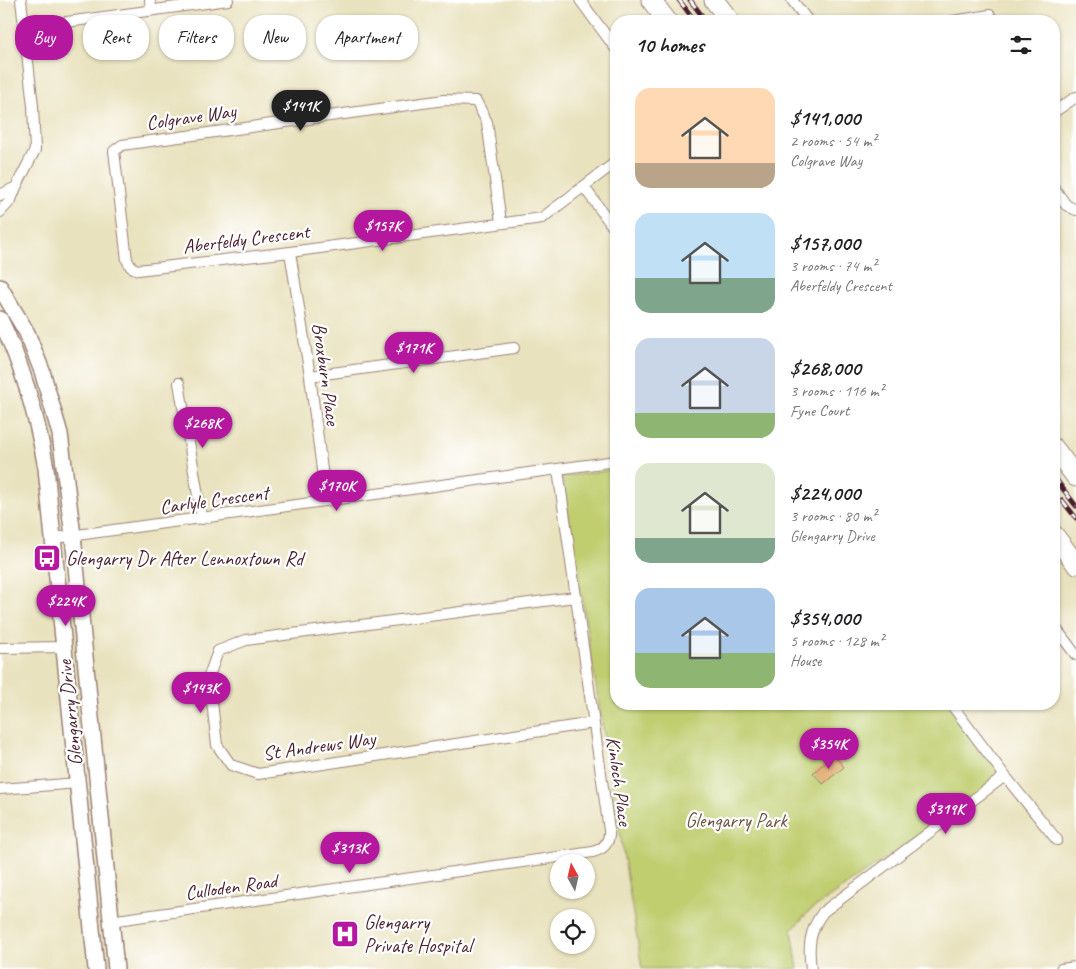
<!DOCTYPE html>
<html lang="en">
<head>
<meta charset="utf-8">
<style>
  body { margin:0; font-family:Caveat,sans-serif; background:#f6f6f6; color:#202124; height:100vh; display:flex; flex-direction:column; font-size:19px; white-space:nowrap }
  * { box-sizing:border-box; margin:0 }
  p { font-size:16px; color:#757577 }
  .icon { flex:none; width:28px; height:28px; fill:none; stroke:currentColor; stroke-width:2; stroke-linecap:round; stroke-linejoin:round }
  .map { position:relative; flex:1; overflow:hidden }
  .drawer { position:absolute; left:610px; top:15px; width:450px; height:695px; display:flex; flex-direction:column; background:#fff; border-radius:20px; box-shadow:0 1px 4px #0004 }
  .drawer>* { flex:none }
  .hud { position:absolute; left:15px; top:15px; width:475px; height:45px; display:flex; gap:10px }
  .needle { width:32px; rotate:352deg }
  .tools { position:absolute; left:550px; top:854px; display:grid; gap:10px }
  .tools a { display:grid; place-items:center; width:45px; height:45px; border-radius:50%; background:#fff; box-shadow:0 1px 4px #0004; font-size:25px }
  .price { position:absolute; translate:-50% -42px; padding:0 11px; border-radius:18px; background:#b5179e; color:#fff; font-size:16px; line-height:32px; filter:drop-shadow(0 1px 2px #0008) }
  .price::after { content:''; position:absolute; left:50%; top:30px; width:15px; height:11px; margin-left:-8px; background:inherit; clip-path:polygon(0 0,100% 0,50% 100%) }
  .price.on { background:#222; color:#fff }
  ul { padding:0; list-style:none }
  li { display:flex; align-items:center; gap:15px; height:125px; padding:0 25px }
  li span { display:grid; place-items:center; flex:none; width:140px; height:100px; border-radius:15px; color:#555 }
  li>.icon { margin-inline-start:auto }
  span .icon { width:60px; height:60px; fill:#fffc; stroke-width:1 }
  li b { font-size:21px }
  h2 { display:flex; justify-content:space-between; align-items:center; height:60px; padding:0 25px; font-size:21px }
  .tag { padding:0 18px; border-radius:20px; background:#fff; box-shadow:0 1px 4px #0004; font-size:18px; line-height:45px }
  .tag.on { background:#b5179e; color:#fff }
  .map>svg:first-child { display:block }
  .green { fill:#c0ce70; stroke:#85764e }
  .building { fill:#dda461 }
  .lines { fill:none; stroke-linecap:round; stroke-linejoin:round }
  .minor-casing { stroke:#9a8074; stroke-width:12 }
  .secondary-casing { stroke:#9a8074; stroke-width:18 }
  .motorway-casing { stroke:#9a8074; stroke-width:21 }
  .minor { stroke:#fff; stroke-width:10 }
  .secondary { stroke:#fff; stroke-width:15 }
  .motorway { stroke:#fff; stroke-width:19 }
  .rail-casing { stroke:#4a1f2b; stroke-width:5 }
  .rail { stroke:#fff; stroke-width:3; stroke-dasharray:9; stroke-linecap:butt }
  .labels { text-anchor:middle; dominant-baseline:central; stroke-width:4.5; stroke-linejoin:round; paint-order:stroke }
  .street-label { font-size:20px; fill:#4a1f2b; stroke:#fff }
  .poi-label { font-size:20px; fill:#4a1f2b; stroke:#fff; text-anchor:start }
  .park-label { font-size:20px; fill:#6d5440; stroke:#fff }
</style>
</head>
<body>
<div class="map">
<svg width="1076" height="969" viewBox="0 0 1076 969">
  <rect width="100%" height="100%" fill="#fff"/>
  <filter id="ink" filterUnits="userSpaceOnUse"><feTurbulence type="fractalNoise" baseFrequency=".02" numOctaves="2"/><feDisplacementMap in="SourceGraphic" scale="10" xChannelSelector="R" yChannelSelector="G"/><feConvolveMatrix kernelMatrix="1 2 1 2 8 2 1 2 1" color-interpolation-filters="sRGB"/></filter>
  <filter id="wash" filterUnits="userSpaceOnUse"><feTurbulence type="fractalNoise" baseFrequency=".0096" numOctaves="4" result="noise"/><feDisplacementMap in="SourceGraphic" scale="20" xChannelSelector="R" yChannelSelector="G"/><feGaussianBlur stdDeviation="1.12" result="paint"/><feColorMatrix in="noise" values="0 0 0 0 0 0 0 0 0 0 0 0 0 0 0 0 0 1.4 0 .05"/><feComposite in="paint" operator="in"/></filter>
  <g filter="url(#wash)">
    <rect width="100%" height="100%" fill="#e9e2be"/>
    <path class="green" d="M 616,469 L 616,704 L 948,704 L 1005,776 L 808,912 L 792,930 L 798,969 L 642,969 L 562,477 Z"/>
    <g id="blocks">
      <path class="building" d="M 834,755 L 844,767 L 823,784 L 813,773 Z"/>
    </g>
  </g>
  <g filter="url(#ink)">
    <use href="#blocks" fill-opacity="0" stroke="#9a8074" stroke-width="1"/>
    <g class="lines">
      <g class="minor-casing">
        <path id="minor" d="M 150,0 L 151,10
          M 580,0 L 616,49
          M 792,0 L 808,21
          M 953,21 L 990,15
          M 23,28 L 228,0
          M 1054,112 L 1076,97
          M 584,187 L 616,231
          M 1054,188 L 1066,205 L 1076,210
          M 0,195 L 16,187
          M 0,212 L 11,200 L 16,187 L 35,150 L 33,106 L 21,0
          M 501,222 L 487,122 L 476,101 L 444,100 L 122,145 L 114,151 L 127,260 L 131,267 L 138,270 L 290,252 L 542,218 L 616,162
          M 290,252 L 310,376 L 326,501
          M 310,376 L 514,348
          M 179,383 L 202,519
          M 55,538 L 616,461
          M 575,597 L 246,640 L 218,651 L 209,676 L 217,745 L 231,765 L 258,774 L 593,723
          M 1054,626 L 1076,655
          M 0,648 L 65,647
          M 1005,776 L 1057,840
          M 0,789 L 79,783
          M 110,921 L 593,852 C 604,849 610,842 609,830 L 558,470
          M 811,969 C 808,947 809,931 823,912 L 1005,776 L 951,704
          M 1061,969 L 1076,967"/>
      </g>
      <g class="secondary-casing">
        <path id="secondary" d="M 0,287 L 27,333 L 42,371 L 60,434 L 73,536 L 116,969
          M 0,319 C 23,366 37,417 46,468 L 96,969"/>
      </g>
      <g class="motorway-casing">
        <path id="motorway" d="M 651,0 L 667,21
          M 714,0 L 730,21
          M 1054,448 L 1076,477
          M 1054,535 L 1076,564"/>
      </g>
      <use href="#minor" class="minor"/>
      <use href="#secondary" class="secondary"/>
      <use href="#motorway" class="motorway"/>
      <g class="rail-casing">
        <path id="rail" d="M 679,0 L 695,21
          M 690,0 L 706,21
          M 1054,477 L 1076,506
          M 1062,500 L 1076,518"/>
      </g>
      <use href="#rail" class="rail"/>
    </g>
  </g>
  <defs>
    <g id="bus-square" transform="scale(1.4375)"><rect x="-9" y="-9" width="18" height="18" rx="4" fill="#b5179e" stroke="#fff"/><path d="M-5-6H5V4H4V6H2V4H-2V6H-4V4H-5ZM-3.5-4V0h7V-4ZM-3.5 1.2v1.5H-2V1.2ZM2 1.2v1.5H3.5V1.2Z" fill="#fff"/></g>
    <g id="hospital-square" transform="scale(1.4375)"><rect x="-9" y="-9" width="18" height="18" rx="4" fill="#b5179e" stroke="#fff"/><path d="M-5-5h3v3.5h4V-5h3V5h-3V1.5h-4V5h-3Z" fill="#fff"/></g>
  </defs>
  <g fill-rule="evenodd">
    <use href="#bus-square" x="47" y="558"/>
    <use href="#hospital-square" x="345" y="934"/>
  </g>
  <g class="labels">
    <g class="street-label">
      <text transform="translate(191 117) rotate(-8)">Colgrave Way</text>
      <text transform="translate(246 239) rotate(-7)">Aberfeldy Crescent</text>
      <text transform="translate(326 374) rotate(82)">Broxburn Place</text>
      <text transform="translate(214 500) rotate(-8)">Carlyle Crescent</text>
      <text transform="translate(70 713) rotate(-96)">Glengarry Drive</text>
      <text transform="translate(319 746) rotate(-8)">St Andrews Way</text>
      <text transform="translate(619 781) rotate(82)">Kinloch Place</text>
      <text transform="translate(231 887) rotate(-8)">Culloden Road</text>
    </g>
    <g class="poi-label">
      <text x="66" y="558">Glengarry Dr After Lennoxtown Rd</text>
      <text x="364" y="922">Glengarry<tspan x="364" dy="23">Private Hospital</tspan></text>
    </g>
    <g class="park-label">
      <text x="736" y="820">Glengarry Park</text>
    </g>
  </g>
</svg>
<div class="tools">
<a><svg class="needle" viewBox="-14 -14 28 28"><path d="M0-13l5 13h-10z" fill="#e53935"/><path d="M0 13l5-13h-10z" fill="#757577"/></svg></a>
<a><svg class="icon" aria-label="locate" viewBox="0 0 24 24"><circle cx="12" cy="12" r="6"/><path d="M12 2v4M12 18v4M2 12h4M18 12h4"/></svg></a>
</div>
<b class="price on" style="left:301px;top:132px">$141K</b>
<b class="price" style="left:383px;top:252px">$157K</b>
<b class="price" style="left:414px;top:374px">$171K</b>
<b class="price" style="left:203px;top:449px">$268K</b>
<b class="price" style="left:337px;top:512px">$170K</b>
<b class="price" style="left:66px;top:627px">$224K</b>
<b class="price" style="left:201px;top:714px">$143K</b>
<b class="price" style="left:829px;top:770px">$354K</b>
<b class="price" style="left:946px;top:835px">$319K</b>
<b class="price" style="left:350px;top:874px">$313K</b>
<div class="hud">
<a class="tag on">Buy</a>
<a class="tag">Rent</a>
<a class="tag">Filters</a>
<a class="tag">New</a>
<a class="tag">Apartment</a>
</div>
<section class="drawer">
<h2>10 homes<svg class="icon" aria-label="filters" viewBox="0 0 24 24"><path d="M4 7h16M4 17h16"/><circle cx="9" cy="7" r="2"/><circle cx="15" cy="17" r="2"/></svg></h2>
<ul>
<li><span style="background:linear-gradient(#ffd9b3 75%,#b9a48a 0)"><svg class="icon" aria-label="home" viewBox="0 0 24 24"><path d="M3 11l9-7 9 7M6 9v11h12V9"/></svg></span><div><b>$141,000</b><p>2 rooms · 54 m²</p><p>Colgrave Way</p></div></li>
<li><span style="background:linear-gradient(#bfe0f5 65%,#7fa58c 0)"><svg class="icon" aria-label="home" viewBox="0 0 24 24"><path d="M3 11l9-7 9 7M6 9v11h12V9"/></svg></span><div><b>$157,000</b><p>3 rooms · 74 m²</p><p>Aberfeldy Crescent</p></div></li>
<li><span style="background:linear-gradient(#c9d6e8 75%,#8fb573 0)"><svg class="icon" aria-label="home" viewBox="0 0 24 24"><path d="M3 11l9-7 9 7M6 9v11h12V9"/></svg></span><div><b>$268,000</b><p>3 rooms · 116 m²</p><p>Fyne Court</p></div></li>
<li><span style="background:linear-gradient(#dfe7d0 75%,#7fa58c 0)"><svg class="icon" aria-label="home" viewBox="0 0 24 24"><path d="M3 11l9-7 9 7M6 9v11h12V9"/></svg></span><div><b>$224,000</b><p>3 rooms · 80 m²</p><p>Glengarry Drive</p></div></li>
<li><span style="background:linear-gradient(#a9c7e8 65%,#8fb573 0)"><svg class="icon" aria-label="home" viewBox="0 0 24 24"><path d="M3 11l9-7 9 7M6 9v11h12V9"/></svg></span><div><b>$354,000</b><p>5 rooms · 128 m²</p><p>House</p></div></li>
</ul>
</section>
</div>
</body>
</html>
